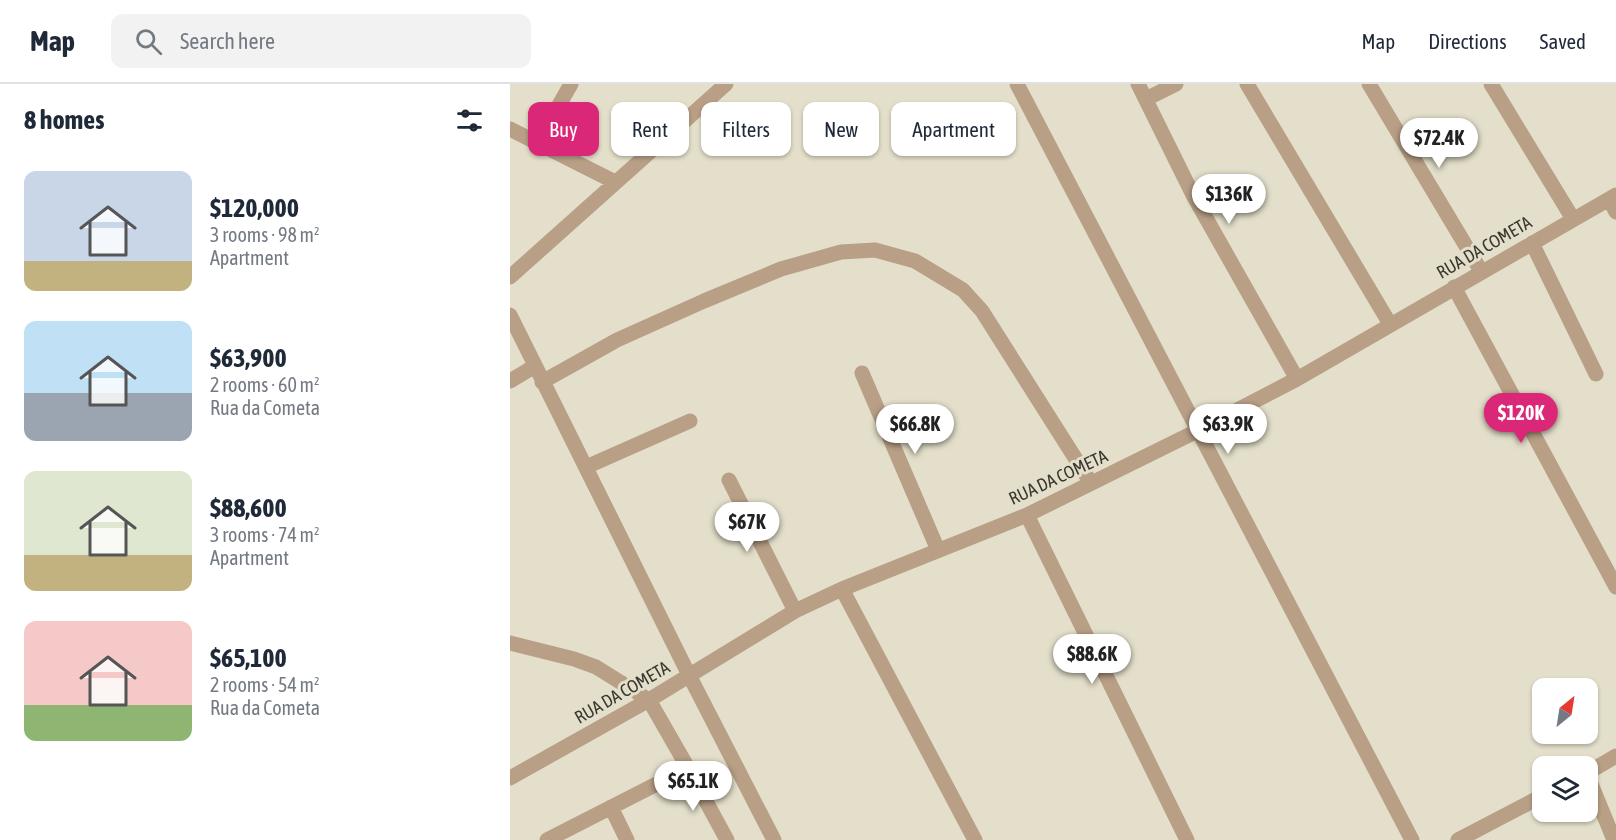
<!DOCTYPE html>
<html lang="en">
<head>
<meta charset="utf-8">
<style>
  body { margin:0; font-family:"Asap Condensed",sans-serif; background:#f2f2f3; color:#1f2937; height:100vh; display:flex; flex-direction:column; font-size:22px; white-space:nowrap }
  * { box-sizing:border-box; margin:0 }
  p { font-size:20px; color:#747a83 }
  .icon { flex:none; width:33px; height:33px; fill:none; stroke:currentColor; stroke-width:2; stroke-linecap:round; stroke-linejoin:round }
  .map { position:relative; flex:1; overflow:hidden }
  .panel { display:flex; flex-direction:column; background:#fff; width:510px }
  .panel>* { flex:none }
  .top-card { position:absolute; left:18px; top:18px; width:570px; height:54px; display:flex; gap:12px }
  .needle { width:39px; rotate:30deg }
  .buttons { position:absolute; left:1022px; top:594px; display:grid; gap:12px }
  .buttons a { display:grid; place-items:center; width:66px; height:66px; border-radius:12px; background:#fff; box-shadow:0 2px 4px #0004; font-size:30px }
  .price { position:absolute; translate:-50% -51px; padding:0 14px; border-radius:21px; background:#fff; color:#222; font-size:20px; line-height:39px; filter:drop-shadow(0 2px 3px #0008) }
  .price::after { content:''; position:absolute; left:50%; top:36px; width:18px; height:14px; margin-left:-9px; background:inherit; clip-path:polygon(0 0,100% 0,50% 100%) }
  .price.on { background:#db2777; color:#fff }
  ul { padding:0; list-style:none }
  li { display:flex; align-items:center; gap:18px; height:150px; padding:0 24px }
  li span { display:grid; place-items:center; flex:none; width:168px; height:120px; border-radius:12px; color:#555 }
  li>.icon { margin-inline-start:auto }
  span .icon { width:72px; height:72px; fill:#fffc; stroke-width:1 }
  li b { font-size:26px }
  h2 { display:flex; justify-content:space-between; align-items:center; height:72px; padding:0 24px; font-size:26px }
  .pill { padding:0 21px; border-radius:12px; background:#fff; box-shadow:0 2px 4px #0004; font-size:21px; line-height:54px }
  .pill.on { background:#db2777; color:#fff }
  header { display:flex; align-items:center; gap:36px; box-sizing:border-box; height:84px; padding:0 30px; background:#fff; border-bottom:2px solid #e0e1e3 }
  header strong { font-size:28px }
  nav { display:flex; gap:33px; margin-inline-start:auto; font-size:21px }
  .search { width:420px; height:54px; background:#f2f2f3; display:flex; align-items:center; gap:15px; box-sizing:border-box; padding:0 21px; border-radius:12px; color:#747a83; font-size:22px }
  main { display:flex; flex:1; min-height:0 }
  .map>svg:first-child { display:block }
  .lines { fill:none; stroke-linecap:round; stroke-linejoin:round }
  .minor { stroke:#b89f86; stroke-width:15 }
  .labels { text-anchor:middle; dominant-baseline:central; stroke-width:6; stroke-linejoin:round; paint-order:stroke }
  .street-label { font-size:18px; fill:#3a3830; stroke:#e3dfca }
</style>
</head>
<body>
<header>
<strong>Map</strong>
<div class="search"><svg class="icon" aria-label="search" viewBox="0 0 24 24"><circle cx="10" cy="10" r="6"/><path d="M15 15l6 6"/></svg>Search here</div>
<nav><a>Map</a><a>Directions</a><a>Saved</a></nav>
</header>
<main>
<section class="panel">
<h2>8 homes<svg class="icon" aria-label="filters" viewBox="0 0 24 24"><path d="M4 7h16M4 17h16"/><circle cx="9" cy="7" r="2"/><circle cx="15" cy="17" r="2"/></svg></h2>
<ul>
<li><span style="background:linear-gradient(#c9d6e8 75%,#c2b280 0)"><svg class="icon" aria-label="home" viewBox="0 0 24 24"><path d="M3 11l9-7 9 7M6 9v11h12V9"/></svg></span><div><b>$120,000</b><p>3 rooms · 98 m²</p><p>Apartment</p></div></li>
<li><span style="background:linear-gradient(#bfe0f5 60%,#9aa5b1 0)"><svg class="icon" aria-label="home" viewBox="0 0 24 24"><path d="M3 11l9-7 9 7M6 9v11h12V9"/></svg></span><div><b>$63,900</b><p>2 rooms · 60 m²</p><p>Rua da Cometa</p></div></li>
<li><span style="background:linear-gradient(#dfe7d0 70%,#c2b280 0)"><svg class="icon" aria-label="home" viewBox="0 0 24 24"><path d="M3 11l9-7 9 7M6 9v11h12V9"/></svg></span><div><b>$88,600</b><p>3 rooms · 74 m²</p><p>Apartment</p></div></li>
<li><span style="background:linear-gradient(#f6c9c9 70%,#8fb573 0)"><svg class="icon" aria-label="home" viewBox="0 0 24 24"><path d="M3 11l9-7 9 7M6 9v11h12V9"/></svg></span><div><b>$65,100</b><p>2 rooms · 54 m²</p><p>Rua da Cometa</p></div></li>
</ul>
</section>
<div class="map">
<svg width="1106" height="756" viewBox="0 0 1106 756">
  <rect width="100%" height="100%" fill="#e3dfca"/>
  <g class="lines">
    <path class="minor" d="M 507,0 L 902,756
      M 628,0 L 683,111 L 787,295
      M 737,0 L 880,240
      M 859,0 L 971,187
      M 981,0 L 1063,135
      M 636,15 L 666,0
      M 0,45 L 105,98
      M 28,58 L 61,0
      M 1099,115 L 1106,128
      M 1022,159 L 1086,290
      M 0,193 L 216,0
      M 944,203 L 1106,503
      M 0,231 L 179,591 L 264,756
      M 352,289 L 428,466
      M 0,297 L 25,282
      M 32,298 L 107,256 L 194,217 L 271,185 L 331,168 L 365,166 L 405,177 L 453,206 L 472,227 L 581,399
      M 76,383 L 180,337
      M 219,396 L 285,527
      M 517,431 L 677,756
      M 332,505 L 465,756
      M 0,559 L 64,575 L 86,583 L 139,616 L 178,684 L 37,756
      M 178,684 L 217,756
      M 1077,689 L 1106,672
      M 1077,690 L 1104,756
      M 0,694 L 139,616 L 285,527 L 332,505 L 517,431 L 687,347 L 787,295 L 1106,111
      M 101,723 L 117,756
      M 948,756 L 1032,712"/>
  </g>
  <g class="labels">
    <g class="street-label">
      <text transform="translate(974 163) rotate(-30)">RUA DA COMETA</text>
      <text transform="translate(548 393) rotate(-25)">RUA DA COMETA</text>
      <text transform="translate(112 608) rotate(-30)">RUA DA COMETA</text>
    </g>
  </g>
</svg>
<div class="buttons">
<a><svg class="needle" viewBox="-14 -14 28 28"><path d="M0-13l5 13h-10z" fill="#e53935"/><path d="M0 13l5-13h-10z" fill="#747a83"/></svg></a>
<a><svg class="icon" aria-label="layers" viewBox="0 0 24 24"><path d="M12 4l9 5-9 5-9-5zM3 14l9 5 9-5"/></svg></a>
</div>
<b class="price" style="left:929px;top:85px">$72.4K</b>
<b class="price" style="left:719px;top:141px">$136K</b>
<b class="price on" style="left:1011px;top:360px">$120K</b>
<b class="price" style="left:405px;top:371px">$66.8K</b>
<b class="price" style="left:718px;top:371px">$63.9K</b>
<b class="price" style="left:237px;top:469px">$67K</b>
<b class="price" style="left:582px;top:601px">$88.6K</b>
<b class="price" style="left:183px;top:728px">$65.1K</b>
<div class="top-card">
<a class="pill on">Buy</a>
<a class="pill">Rent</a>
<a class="pill">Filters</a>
<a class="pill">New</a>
<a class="pill">Apartment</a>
</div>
</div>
</main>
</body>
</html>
